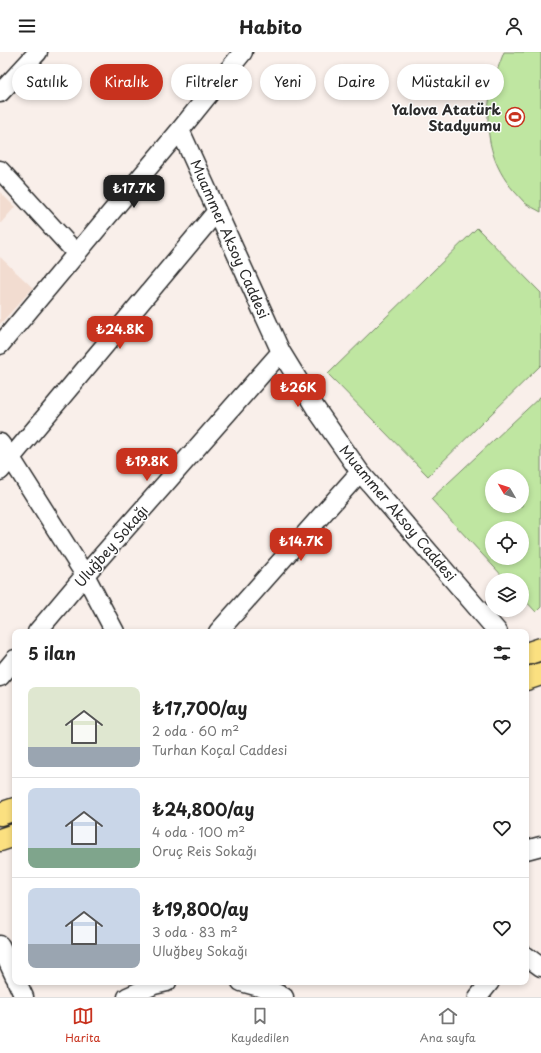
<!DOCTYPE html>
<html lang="tr">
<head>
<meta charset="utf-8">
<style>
  body { margin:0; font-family:"Playpen Sans",sans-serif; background:#f6f6f6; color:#222; height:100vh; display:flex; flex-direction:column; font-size:15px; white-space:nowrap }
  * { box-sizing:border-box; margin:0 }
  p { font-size:13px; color:#767676 }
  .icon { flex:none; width:22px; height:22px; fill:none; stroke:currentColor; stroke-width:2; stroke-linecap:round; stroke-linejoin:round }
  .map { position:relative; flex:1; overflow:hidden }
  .details { position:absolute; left:12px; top:577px; width:517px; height:356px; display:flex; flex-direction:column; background:#fff; border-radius:8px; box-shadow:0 2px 6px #0003 }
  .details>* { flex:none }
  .top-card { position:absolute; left:12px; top:12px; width:517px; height:36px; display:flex; gap:8px }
  .needle { width:26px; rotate:309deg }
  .controls { position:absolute; left:485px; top:417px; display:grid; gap:8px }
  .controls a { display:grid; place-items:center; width:44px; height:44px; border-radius:50%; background:#fff; box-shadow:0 2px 6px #0003; font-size:20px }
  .price { position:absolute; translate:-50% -34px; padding:0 9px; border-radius:8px; background:#c8321e; color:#fff; font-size:13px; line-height:26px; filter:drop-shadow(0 1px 2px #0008) }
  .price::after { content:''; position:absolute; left:50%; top:24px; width:12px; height:9px; margin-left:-6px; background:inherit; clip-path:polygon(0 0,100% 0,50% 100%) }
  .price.selected { background:#222; color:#fff }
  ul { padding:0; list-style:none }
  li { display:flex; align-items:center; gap:12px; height:100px; padding:0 16px }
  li+li { border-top:1px solid #e0e0e0 }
  li span { display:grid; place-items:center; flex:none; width:112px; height:80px; border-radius:8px; color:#555 }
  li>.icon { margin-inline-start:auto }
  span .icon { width:48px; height:48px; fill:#fffc; stroke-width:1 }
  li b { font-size:17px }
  h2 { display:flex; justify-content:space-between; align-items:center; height:48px; padding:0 16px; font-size:17px }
  .chip { padding:0 14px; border-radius:18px; background:#fff; box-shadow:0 2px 6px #0003; font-size:14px; line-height:36px }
  .chip.selected { background:#c8321e; color:#fff }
  header { display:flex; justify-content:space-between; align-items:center; height:52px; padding:0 16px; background:#fff; font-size:18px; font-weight:700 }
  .tab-bar { display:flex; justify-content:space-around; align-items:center; height:56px; border-top:1px solid #e0e0e0; background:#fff; font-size:11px; color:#767676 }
  .tab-bar a { display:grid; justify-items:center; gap:2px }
  .tab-bar .selected { color:#c8321e }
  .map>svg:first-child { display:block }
  .built { fill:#f2dcd0 }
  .green { fill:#bfe6a1; stroke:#758866; fill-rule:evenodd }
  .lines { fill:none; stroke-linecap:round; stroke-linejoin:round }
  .minor-casing { stroke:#2b2b2b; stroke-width:21 }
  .major-casing { stroke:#2b2b2b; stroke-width:25 }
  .minor { stroke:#fff; stroke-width:18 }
  .major { stroke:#fbe080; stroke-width:22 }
  .labels { text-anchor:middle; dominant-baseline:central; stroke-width:3; stroke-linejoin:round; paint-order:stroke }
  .poi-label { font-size:14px; font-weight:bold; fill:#2b2b2b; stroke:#fff; text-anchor:end }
  .street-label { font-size:14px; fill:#2b2b2b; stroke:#fff }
</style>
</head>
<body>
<header><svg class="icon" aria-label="menu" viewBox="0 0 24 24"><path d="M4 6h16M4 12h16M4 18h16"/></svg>Habito<svg class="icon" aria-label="person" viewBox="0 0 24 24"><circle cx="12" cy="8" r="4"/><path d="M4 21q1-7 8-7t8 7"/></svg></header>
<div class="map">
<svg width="541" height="945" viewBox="0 0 541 945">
  <rect width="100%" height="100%" fill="#f9efea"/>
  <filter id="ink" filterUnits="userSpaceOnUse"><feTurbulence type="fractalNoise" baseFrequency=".025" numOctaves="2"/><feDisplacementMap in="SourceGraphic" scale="8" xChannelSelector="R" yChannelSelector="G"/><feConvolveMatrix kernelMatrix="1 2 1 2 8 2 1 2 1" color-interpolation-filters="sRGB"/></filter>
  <g filter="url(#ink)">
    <path class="built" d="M 0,140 L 15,155 L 0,172 Z
      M 0,205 L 33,236 L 0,272 Z"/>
    <path class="green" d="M 504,0 L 541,0 L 541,160 C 536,157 529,154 525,151 C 521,147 518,143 514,139 C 492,114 485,83 489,50 C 491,33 498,16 504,0 Z
      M 477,176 L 541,241 L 541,313 L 428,424 L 328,322 Z
      M 541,344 L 541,555 L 536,560 L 522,545 L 522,528 L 506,528 L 431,447 ZM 492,424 L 522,424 L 522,454 L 492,454 ZM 492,476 L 522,476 L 522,506 L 492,506 Z"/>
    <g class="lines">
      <g class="minor-casing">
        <path id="minor" d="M 0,41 L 38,0
          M 180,78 L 281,300 L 316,357 L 360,420 L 498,580
          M 0,118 L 77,202
          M 0,293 L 180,78 L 243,0
          M 0,391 L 11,406 L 85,523 L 115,580
          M 0,419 L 217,159
          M 37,580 L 85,523 L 281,300
          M 218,580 L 360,420
          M 0,625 L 15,607
          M 526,798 L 541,794
          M 0,893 L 15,925
          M 526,904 L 541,915
          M 17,930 L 24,945
          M 241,930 L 270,938 L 284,945
          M 127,945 L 154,933 L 167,930
          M 478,945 L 490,930"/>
      </g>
      <g class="major-casing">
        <path id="major" d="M 526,602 L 541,597
          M 526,627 L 541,622
          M 0,762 L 15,757
          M 0,788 L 15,783"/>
      </g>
      <use href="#minor" class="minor"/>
      <use href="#major" class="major"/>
    </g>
  </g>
  <defs>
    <g id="stadium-ring" transform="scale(1)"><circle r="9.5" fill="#fff" stroke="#c8321e" stroke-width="1.5"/><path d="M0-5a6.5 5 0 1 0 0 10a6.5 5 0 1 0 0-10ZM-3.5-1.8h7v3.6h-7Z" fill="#c8321e"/></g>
  </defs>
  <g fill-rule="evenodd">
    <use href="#stadium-ring" x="515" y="65"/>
  </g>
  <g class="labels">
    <g class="poi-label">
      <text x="501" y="57">Yalova Atatürk<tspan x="501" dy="16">Stadyumu</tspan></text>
    </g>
    <g class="street-label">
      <text transform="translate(230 187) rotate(66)">Muammer Aksoy Caddesi</text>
      <text transform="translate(398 461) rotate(50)">Muammer Aksoy Caddesi</text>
      <text transform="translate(111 494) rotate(-49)">Uluğbey Sokağı</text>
    </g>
  </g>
</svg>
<div class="controls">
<a><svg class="needle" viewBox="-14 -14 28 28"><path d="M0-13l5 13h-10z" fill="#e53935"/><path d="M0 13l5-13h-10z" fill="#767676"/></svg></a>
<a><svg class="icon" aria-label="locate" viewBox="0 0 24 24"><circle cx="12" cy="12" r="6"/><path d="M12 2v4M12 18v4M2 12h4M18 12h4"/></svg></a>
<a><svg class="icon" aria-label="layers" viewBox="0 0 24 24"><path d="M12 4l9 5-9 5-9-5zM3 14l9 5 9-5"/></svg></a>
</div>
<b class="price selected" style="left:134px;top:157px">₺17.7K</b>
<b class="price" style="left:120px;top:298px">₺24.8K</b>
<b class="price" style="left:298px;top:356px">₺26K</b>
<b class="price" style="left:147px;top:430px">₺19.8K</b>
<b class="price" style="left:301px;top:510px">₺14.7K</b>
<div class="top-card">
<a class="chip">Satılık</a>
<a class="chip selected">Kiralık</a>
<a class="chip">Filtreler</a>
<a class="chip">Yeni</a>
<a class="chip">Daire</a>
<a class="chip">Müstakil ev</a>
</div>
<section class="details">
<h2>5 ilan<svg class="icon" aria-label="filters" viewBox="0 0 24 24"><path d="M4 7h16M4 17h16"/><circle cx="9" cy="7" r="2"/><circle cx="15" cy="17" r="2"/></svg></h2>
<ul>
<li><span style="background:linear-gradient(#dfe7d0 75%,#9aa5b1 0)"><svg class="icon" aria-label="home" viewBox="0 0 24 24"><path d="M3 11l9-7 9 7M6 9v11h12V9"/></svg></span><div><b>₺17,700/ay</b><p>2 oda · 60 m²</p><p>Turhan Koçal Caddesi</p></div><svg class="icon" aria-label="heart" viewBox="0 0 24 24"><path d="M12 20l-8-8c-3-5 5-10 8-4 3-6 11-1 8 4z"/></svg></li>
<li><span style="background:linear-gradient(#c9d6e8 75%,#7fa58c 0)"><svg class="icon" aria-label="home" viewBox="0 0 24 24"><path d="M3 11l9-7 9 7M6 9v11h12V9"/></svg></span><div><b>₺24,800/ay</b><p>4 oda · 100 m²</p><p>Oruç Reis Sokağı</p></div><svg class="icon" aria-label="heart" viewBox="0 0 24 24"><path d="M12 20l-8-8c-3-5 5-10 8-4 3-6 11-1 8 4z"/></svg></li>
<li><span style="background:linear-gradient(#c9d6e8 70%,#9aa5b1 0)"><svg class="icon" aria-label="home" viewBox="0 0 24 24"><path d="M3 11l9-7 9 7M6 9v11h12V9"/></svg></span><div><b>₺19,800/ay</b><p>3 oda · 83 m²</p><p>Uluğbey Sokağı</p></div><svg class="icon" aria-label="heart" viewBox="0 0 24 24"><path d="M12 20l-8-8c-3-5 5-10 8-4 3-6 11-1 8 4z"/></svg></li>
</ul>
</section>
</div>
<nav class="tab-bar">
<a class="selected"><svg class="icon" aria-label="map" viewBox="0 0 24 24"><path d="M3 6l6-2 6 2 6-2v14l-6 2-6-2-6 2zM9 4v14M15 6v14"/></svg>Harita</a>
<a><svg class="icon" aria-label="saved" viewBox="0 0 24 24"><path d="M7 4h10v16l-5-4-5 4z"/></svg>Kaydedilen</a>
<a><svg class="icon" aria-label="home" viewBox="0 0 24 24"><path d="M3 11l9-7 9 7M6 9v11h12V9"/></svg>Ana sayfa</a>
</nav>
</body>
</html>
